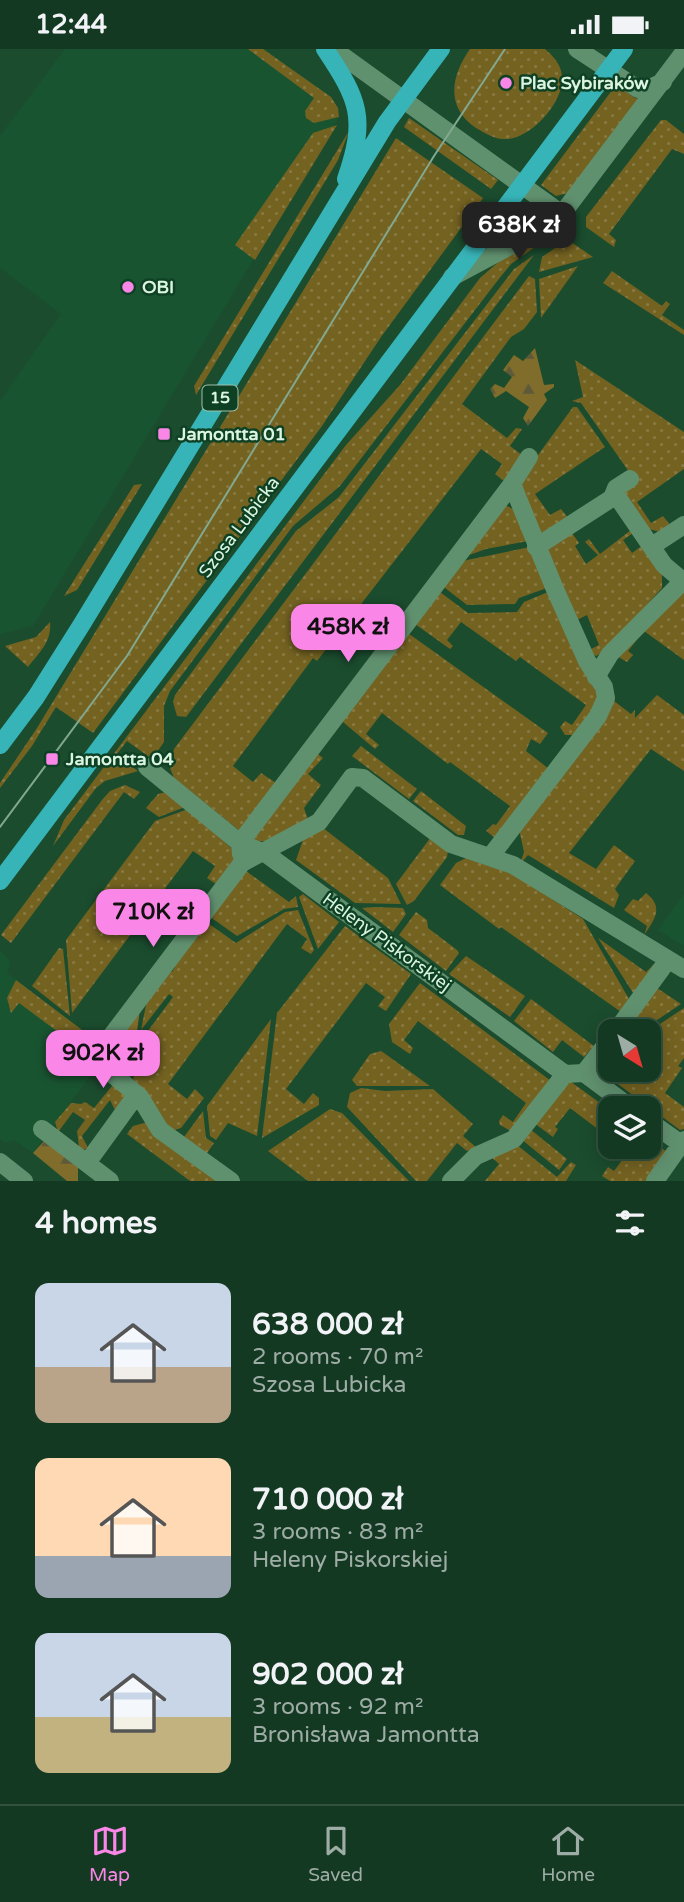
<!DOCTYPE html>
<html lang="en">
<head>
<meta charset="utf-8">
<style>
  body { margin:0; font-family:"Varela Round",sans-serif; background:#21442f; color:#f1f3f6; height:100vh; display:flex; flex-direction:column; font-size:26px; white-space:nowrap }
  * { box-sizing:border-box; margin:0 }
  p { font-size:23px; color:#9daca5 }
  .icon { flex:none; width:38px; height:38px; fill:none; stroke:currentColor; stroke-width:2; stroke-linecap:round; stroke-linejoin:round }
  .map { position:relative; height:1132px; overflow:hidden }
  .details { display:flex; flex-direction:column; background:#143922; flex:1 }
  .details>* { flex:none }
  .needle { width:46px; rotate:143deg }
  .controls { position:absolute; left:598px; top:970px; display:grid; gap:14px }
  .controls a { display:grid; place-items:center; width:63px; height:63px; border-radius:14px; background:#143922; box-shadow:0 4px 18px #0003,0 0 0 2px #335340; font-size:35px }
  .price { position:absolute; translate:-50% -60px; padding:0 16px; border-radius:14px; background:#fa87e7; color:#111; font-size:23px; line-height:46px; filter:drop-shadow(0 2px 4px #0008) }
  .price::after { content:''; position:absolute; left:50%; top:42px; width:21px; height:16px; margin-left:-10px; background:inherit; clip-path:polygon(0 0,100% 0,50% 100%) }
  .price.on { background:#222; color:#fff }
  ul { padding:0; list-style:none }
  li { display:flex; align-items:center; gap:21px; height:175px; padding:0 35px }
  li span { display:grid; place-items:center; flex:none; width:196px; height:140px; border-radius:14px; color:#555 }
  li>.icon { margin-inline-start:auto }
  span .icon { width:84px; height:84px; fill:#fffc; stroke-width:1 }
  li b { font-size:30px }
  h2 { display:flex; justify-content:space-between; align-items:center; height:84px; padding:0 35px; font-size:30px }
  .status { display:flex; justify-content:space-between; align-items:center; height:49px; padding:0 35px; background:#143922; direction:ltr }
  .status svg { height:19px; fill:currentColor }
  .tab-bar { display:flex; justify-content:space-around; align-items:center; height:98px; border-top:2px solid #335340; background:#143922; font-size:19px; color:#9daca5 }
  .tab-bar a { display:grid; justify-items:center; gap:4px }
  .tab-bar .on { color:#fa87e7 }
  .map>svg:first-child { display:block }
  .built { fill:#195431 }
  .grass { fill:url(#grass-dots) }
  .forest { fill:url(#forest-firs) }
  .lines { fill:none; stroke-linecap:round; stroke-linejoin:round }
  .minor { stroke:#60916f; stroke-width:18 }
  .major { stroke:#37b4b8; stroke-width:18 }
  .tram { stroke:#83a890; stroke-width:2 }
  .poi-dot { fill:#fa87e7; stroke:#0e4124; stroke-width:2.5 }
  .labels { text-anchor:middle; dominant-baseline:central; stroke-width:5; stroke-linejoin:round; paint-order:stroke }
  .shield { fill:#0e4124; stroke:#9ebfa9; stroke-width:2 }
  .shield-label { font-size:16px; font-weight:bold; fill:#dbf5e2 }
  .poi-label { font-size:18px; font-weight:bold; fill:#dbf5e2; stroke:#0e4124; text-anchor:start }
  .street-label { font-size:18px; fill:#dbf5e2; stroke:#0e4124 }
</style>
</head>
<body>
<div class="status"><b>12:44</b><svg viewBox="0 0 49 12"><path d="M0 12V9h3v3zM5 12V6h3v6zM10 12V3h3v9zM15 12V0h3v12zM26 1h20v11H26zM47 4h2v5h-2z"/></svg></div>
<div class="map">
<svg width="684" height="1132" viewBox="0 0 684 1132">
  <defs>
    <pattern id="grass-dots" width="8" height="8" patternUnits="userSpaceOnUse" patternTransform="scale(1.75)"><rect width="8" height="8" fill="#746221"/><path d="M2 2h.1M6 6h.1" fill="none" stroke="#877941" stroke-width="1.8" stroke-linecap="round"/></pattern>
    <pattern id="forest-firs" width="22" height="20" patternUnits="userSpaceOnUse" patternTransform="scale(1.75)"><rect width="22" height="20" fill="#806d2b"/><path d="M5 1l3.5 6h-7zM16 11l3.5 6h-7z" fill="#5e5a39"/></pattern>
  </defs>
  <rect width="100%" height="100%" fill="#1b4c2e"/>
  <path class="built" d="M 65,0 L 264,0 L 331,48 L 338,59 L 339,68 L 33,577 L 0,585 L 0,352 L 61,265 L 0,219 L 0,87 Z
    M 684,845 L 684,897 L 658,881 Z
    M 0,901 L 10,913 L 7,924 L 98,993 L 79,1010 L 92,1024 L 33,1104 L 14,1091 L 5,1094 L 0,1090 Z"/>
  <path class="grass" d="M 248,0 L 263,0 L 331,48 L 338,59 L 339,68 L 314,74 L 306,69 L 305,62 L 314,49 Z
    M 470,0 L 545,0 C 553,7 561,15 562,27 C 565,52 531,90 506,90 C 495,91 485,84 476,79 C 445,58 451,27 470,0 Z
    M 616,36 L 635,49 L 642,50 L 568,144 L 556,147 L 541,136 Z
    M 409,69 L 498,131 L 491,140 L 404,78 Z
    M 661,71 L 666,71 L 684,85 L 684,105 L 672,100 L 609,185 L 616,191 L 614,198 L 586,178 L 586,168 Z
    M 337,76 L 255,211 L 235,196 L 313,84 Z
    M 349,82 L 338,111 L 196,346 L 194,337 Z
    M 396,89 L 483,149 L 381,288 L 322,377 L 93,684 L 56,658 L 32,697 L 0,739 L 0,734 L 37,679 Z
    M 537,190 L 538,196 L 511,215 L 498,231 L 340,437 L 293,477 L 170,642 L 164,657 L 164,693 L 152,710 L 127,692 L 116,706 L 138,722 L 105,732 L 96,739 L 53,797 L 64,771 L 346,396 L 400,336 L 480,229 L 502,210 Z
    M 564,193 L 571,193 L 593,208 L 539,223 L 542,208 Z
    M 534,206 L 186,668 L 177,667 L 173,653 L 175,646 L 296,482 L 339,448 L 514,220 Z
    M 578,217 L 541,269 L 539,230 Z
    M 612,222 L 662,257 L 666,252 L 670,255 L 662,266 L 684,281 L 684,286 L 603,234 Z
    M 529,227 L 535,230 L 537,263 L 524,280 L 511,288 L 462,355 L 507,389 L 516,379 L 522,380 L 510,397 L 522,406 L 504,432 L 495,425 L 502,415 L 481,400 L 317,612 L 313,609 L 233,717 L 253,733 L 261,724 L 276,734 L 241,783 L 174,729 L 170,719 L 174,700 Z
    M 575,311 L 684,383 L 684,420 L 637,453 L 651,474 L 663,467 L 671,477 L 660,483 L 649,480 L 622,441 L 634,430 L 581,354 L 572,352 L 583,348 Z
    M 573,358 L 577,358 L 605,398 L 535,445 L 550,466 L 561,460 L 569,470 L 543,488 L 520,441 L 530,417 Z
    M 142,435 L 77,541 L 64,547 L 134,436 Z
    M 505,456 L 515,461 L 528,492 L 486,500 L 458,510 Z
    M 631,481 L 636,482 L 623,491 L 632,504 L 643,496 L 662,524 L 662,539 L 607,600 L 596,607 L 587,602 L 599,596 L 587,566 L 575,572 L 547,501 L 572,484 L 579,494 L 575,497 L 586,515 L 598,506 L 585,493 L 589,490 L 600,505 Z
    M 530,498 L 547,539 L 519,549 L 515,555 L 467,556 L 440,535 L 455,517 L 467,511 Z
    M 436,540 L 468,564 L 517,563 L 524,553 L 548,543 L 600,640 L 600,652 L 574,686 L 565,686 L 560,678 L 565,672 L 572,676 L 586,656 L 520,608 L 516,612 L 461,573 L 447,591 L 453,597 L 450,600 L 415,575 Z
    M 684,542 L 684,611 L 644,582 L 628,602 L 633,606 L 627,613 L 620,609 L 619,603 L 675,546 Z
    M 50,573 C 52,592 40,603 28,618 L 5,597 L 36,588 Z
    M 405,582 L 548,684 L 540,695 L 531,690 L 526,702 L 549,720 L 506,779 L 494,788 L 486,782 L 493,775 L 496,776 L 510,757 L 450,713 L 448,715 L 382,664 L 366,685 L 379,696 L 375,700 L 343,673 L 342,669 Z
    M 657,646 L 684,666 L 684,722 L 651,700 L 569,804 L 596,820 L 614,796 L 635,812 L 615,840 L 619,846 L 614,859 L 528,806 L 520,815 L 524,803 L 519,780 L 614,652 L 631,665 L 635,661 L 635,669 Z
    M 361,697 L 417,740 L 409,750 L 352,707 Z
    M 315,703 L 323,709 L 308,725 L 321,736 L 304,759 L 309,773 C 295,780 266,800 251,789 Z
    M 125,736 L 140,743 L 134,750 L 124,743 L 11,894 L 1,886 L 102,751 L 110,742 Z
    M 421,742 L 466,777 L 464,786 L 458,786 L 413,752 Z
    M 166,743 L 185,758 L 159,768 L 146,759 L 158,745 Z
    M 188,760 L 238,805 L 216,835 L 207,829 L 215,817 L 193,802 L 72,964 L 66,891 L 155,772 Z
    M 323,779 L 388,829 L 401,855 L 355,854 L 296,811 L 303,791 Z
    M 431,788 L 448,801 L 447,808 L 414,852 L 407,856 L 396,835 Z
    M 466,809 L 511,824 L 583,870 L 629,950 L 621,963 L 501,878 L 499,880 L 440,836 L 456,814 Z
    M 246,822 L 289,853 L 296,847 L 298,858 L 284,860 L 237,887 L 209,867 Z
    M 646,844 C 664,858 655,870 644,886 L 647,877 L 624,861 L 633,850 L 638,852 Z
    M 303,845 L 339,873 L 318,900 L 299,848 Z
    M 375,858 L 403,859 L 406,865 L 393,883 L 362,859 Z
    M 298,861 L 314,901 L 311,905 L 301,899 L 307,890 L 287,875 L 168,1035 L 187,1050 L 195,1040 L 204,1049 L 181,1079 L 171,1082 L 133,1032 L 139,994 L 173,948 L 169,945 L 141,981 L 148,946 L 168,920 L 172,923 L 175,918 L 172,914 L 205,872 L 236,894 L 285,863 Z
    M 416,863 L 427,871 L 428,879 L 457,901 L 459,904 L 446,922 L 399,886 Z
    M 345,877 L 411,925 L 386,962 L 378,957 L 385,948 L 366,934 L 286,1040 L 304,1055 L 313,1044 L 319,1049 L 319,1056 L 262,1089 L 277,964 Z
    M 598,889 L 646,923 L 656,913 L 635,947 Z
    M 59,899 L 63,900 L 70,967 L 32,937 Z
    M 466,907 L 525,947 L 510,968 L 449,925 Z
    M 16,931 L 98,993 L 84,1006 L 73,1010 L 81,1000 L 19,954 L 11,964 L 7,949 Z
    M 420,934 L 551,1032 L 511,1082 L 500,1076 L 499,1072 L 503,1066 L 513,1073 L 526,1054 L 418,972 L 404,991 L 413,999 L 410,1005 L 392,993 L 389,975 Z
    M 657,939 L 681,955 L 651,975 L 632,972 Z
    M 531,950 L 594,997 L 584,1008 L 562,991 L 553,1003 L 514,972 Z
    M 684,959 L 684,1009 L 678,1017 L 682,1019 L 665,1044 L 684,1058 L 684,1080 L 680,1081 L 595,1018 L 599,1012 L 605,1015 L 601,1010 L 611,998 L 611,1020 L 649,1020 L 649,982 L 623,982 L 628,976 L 654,980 L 650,987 L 653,988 L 660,975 Z
    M 271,970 L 257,1087 L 228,1074 L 216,1091 L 210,1087 L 207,1057 Z
    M 381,1002 L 384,1004 L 430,1037 L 357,1037 L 352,1031 L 370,1005 Z
    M 567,1030 L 611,1062 L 611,1090 L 570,1059 L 555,1078 L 558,1080 L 553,1088 L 534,1074 Z
    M 116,1032 L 127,1047 L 116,1063 L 110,1051 L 82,1087 L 88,1099 L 83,1101 L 79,1098 L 77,1082 L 85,1071 L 73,1063 L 58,1083 L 55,1073 L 71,1054 L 81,1055 L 85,1053 L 94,1059 Z
    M 361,1039 L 385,1042 L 433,1040 L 473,1075 L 463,1087 L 477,1099 L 467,1102 L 457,1094 L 427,1132 L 416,1132 L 347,1058 L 350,1044 Z
    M 330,1060 L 342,1064 L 409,1132 L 308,1132 L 268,1102 Z
    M 203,1062 L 206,1089 L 214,1094 L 205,1107 L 184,1088 Z
    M 148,1073 L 221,1132 L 190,1132 L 127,1085 L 133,1077 Z
    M 530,1080 L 567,1110 L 559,1121 L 521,1090 Z
    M 649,1090 L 667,1103 L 648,1132 L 610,1132 L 602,1127 L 608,1118 L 614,1122 L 628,1103 L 621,1097 L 649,1097 Z
    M 517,1096 L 557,1128 L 571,1113 L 576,1116 L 566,1132 L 485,1132 L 499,1115 L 488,1105 Z"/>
  <path class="forest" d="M 535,299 L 544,336 L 554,335 L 554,338 L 544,345 L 547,351 L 528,377 L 523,369 L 529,358 L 506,342 L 495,349 L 490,340 L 495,335 L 504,339 L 512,328 L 503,321 L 514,306 L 523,312 Z
    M 140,957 C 138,983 133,1004 130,1030 L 106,1007 Z
    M 44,1092 L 78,1114 L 78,1132 L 67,1132 L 33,1104 Z"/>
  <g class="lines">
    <path class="minor" d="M 333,0 L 562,165
      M 577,0 L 638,40 L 648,40 L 663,33
      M 452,228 L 538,182 L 562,165 L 684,3
      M 616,446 L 664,516 L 684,533
      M 652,497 L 684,476
      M 536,498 L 612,449 L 616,439 L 630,430
      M 596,628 L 610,605 L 684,531
      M 147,718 L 240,794 L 265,804 L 565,1025 L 584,1024 L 631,1059
      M 241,805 L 240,794 L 512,435
      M 490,808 L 598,667 L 606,649 L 604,638 L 587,612 L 554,538 L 512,435 L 529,408
      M 616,982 L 668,911
      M 584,1024 L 611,989
      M 649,1072 L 681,1095
      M 42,1080 L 110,1132
      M 0,1113 L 24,1132
      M 87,1114 L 137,1045
      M 231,1132 L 160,1081 L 140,1048 L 94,1010 L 242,814 L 319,773 L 352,728 L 363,729 L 451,795 L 513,816 L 684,920
      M 451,1132 L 476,1107 L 514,1090 L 565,1025
      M 655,1132 L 684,1091"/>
    <path class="major" d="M 325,0 C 359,51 367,69 346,130
      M 0,696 L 36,648 L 82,575 L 387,73 L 441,0
      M 0,832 L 624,0"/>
    <path class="tram" d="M 0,778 L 127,607 L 434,107 L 505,0"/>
  </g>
  <g class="poi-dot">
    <circle cx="506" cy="34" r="7"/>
    <circle cx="128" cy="238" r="7"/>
    <rect x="157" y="378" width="14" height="14" rx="3.5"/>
    <rect x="45" y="703" width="14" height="14" rx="3.5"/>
  </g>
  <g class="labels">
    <rect class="shield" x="202.5" y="336.5" width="35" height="25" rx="5"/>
    <g class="shield-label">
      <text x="220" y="349">15</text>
    </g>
    <g class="poi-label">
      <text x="520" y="34">Plac Sybiraków</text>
      <text x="142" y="238">OBI</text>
      <text x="178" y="385">Jamontta 01</text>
      <text x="66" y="710">Jamontta 04</text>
    </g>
    <g class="street-label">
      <text transform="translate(239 478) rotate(-53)">Szosa Lubicka</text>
      <text transform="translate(387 893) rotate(36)">Heleny Piskorskiej</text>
    </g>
  </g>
</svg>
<div class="controls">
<a><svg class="needle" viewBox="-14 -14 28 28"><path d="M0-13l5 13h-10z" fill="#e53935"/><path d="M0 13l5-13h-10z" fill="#9daca5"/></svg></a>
<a><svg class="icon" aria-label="layers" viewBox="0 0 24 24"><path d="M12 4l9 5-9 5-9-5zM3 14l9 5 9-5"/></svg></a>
</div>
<b class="price on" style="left:519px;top:213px">638K zł</b>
<b class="price" style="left:348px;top:615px">458K zł</b>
<b class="price" style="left:153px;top:900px">710K zł</b>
<b class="price" style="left:103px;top:1041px">902K zł</b>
</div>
<section class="details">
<h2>4 homes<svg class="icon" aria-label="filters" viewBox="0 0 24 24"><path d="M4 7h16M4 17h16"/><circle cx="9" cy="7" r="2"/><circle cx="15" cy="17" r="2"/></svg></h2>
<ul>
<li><span style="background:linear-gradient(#c9d6e8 60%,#b9a48a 0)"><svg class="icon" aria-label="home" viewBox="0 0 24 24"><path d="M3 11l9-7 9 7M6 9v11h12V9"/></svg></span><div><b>638 000 zł</b><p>2 rooms · 70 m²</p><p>Szosa Lubicka</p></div></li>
<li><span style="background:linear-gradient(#ffd9b3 70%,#9aa5b1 0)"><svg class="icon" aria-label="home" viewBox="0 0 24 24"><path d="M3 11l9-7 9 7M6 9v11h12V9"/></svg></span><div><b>710 000 zł</b><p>3 rooms · 83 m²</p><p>Heleny Piskorskiej</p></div></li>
<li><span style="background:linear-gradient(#c9d6e8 60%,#c2b280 0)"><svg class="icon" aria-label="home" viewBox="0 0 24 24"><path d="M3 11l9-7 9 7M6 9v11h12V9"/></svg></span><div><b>902 000 zł</b><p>3 rooms · 92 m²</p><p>Bronisława Jamontta</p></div></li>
</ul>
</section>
<nav class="tab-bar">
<a class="on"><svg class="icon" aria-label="map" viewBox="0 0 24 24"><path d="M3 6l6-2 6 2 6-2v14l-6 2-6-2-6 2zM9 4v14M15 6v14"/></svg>Map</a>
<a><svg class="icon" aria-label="saved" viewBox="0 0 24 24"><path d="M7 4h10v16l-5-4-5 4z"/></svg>Saved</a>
<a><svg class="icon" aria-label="home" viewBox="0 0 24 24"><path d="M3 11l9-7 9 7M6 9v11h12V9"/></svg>Home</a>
</nav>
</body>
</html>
